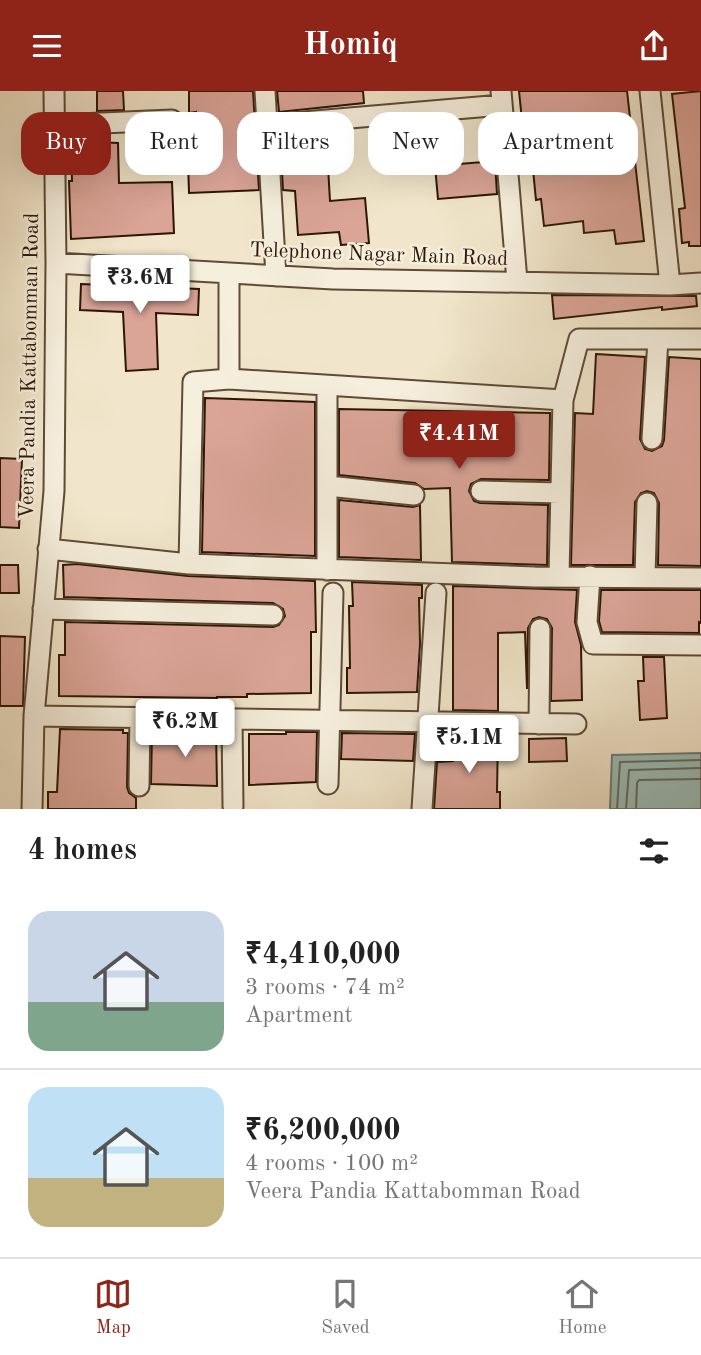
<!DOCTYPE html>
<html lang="en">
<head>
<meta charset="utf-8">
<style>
  body { margin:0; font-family:"Old Standard TT",serif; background:#f2f2f2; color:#222; height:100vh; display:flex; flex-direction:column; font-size:26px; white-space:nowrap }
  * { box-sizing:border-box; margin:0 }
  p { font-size:23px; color:#767676 }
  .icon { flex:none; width:38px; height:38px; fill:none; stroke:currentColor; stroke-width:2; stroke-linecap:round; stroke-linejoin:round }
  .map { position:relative; height:718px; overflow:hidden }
  .sheet { display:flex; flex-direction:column; background:#fff; flex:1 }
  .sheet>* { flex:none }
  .hud { position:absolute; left:21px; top:21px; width:660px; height:63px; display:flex; gap:14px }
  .price { position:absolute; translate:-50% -60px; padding:0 16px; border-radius:7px; background:#fff; color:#222; font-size:23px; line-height:46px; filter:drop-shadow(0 2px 4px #0008) }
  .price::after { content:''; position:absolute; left:50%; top:42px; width:21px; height:16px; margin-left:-10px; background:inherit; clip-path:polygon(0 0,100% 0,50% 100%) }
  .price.active { background:#8f2418; color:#fff }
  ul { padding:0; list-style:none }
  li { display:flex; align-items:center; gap:21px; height:175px; padding:0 28px }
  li+li { border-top:2px solid #e0e0e0 }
  li span { display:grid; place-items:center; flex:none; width:196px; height:140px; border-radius:21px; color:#555 }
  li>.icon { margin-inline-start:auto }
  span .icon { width:84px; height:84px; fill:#fffc; stroke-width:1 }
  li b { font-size:30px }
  h2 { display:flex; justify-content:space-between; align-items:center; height:84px; padding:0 28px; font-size:30px }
  .chip { padding:0 24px; border-radius:21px; background:#fff; box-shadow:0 7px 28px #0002; font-size:24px; line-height:63px }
  .chip.active { background:#8f2418; color:#fff }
  header { display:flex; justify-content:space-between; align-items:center; height:91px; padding:0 28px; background:#8f2418; color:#fff; font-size:32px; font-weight:700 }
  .tab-bar { display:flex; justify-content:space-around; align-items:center; height:98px; border-top:2px solid #e0e0e0; background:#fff; font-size:19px; color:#767676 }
  .tab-bar a { display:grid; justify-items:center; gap:4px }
  .tab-bar .active { color:#8f2418 }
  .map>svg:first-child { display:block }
  .water { fill:#9bbebb; stroke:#6f7b72; stroke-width:2 }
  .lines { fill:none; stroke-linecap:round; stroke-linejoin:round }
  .shore { stroke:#646a60; stroke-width:2 }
  .building { fill:#daa497; stroke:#2d1605; stroke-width:2 }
  .street-casing { stroke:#5e4a36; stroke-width:23 }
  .street { stroke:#f6efdd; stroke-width:19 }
  .labels { text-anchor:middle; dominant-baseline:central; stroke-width:5; stroke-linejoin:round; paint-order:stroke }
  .street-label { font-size:21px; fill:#2d1605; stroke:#f6efdd }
</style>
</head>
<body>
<header><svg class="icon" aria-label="menu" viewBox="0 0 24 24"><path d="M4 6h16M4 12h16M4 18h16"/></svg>Homiq<svg class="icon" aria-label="share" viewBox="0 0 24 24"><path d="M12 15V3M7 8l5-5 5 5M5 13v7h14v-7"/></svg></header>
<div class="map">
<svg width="701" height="718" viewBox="0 0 701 718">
  <rect width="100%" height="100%" fill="#f1e6cb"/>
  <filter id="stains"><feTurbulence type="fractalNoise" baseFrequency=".00286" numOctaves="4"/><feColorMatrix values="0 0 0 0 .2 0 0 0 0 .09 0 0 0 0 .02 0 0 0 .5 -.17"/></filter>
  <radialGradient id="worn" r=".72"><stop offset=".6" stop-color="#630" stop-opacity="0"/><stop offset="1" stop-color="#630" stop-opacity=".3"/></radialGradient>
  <path class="water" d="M 701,662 L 701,718 L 610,718 L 612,664 Z"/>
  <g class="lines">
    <path class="shore" d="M 617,718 L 620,671 L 701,669
      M 626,718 L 629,679 L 701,677
      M 636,718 L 637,692 L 639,689 L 701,688"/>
  </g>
  <path class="building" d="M 97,0 L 123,0 L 124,19 L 97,20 Z
    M 189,0 L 253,0 L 259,99 L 189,102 L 188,70 L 198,69 L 196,21 L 189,22 Z
    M 277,0 L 363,0 L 364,12 L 279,21 Z
    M 519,0 L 627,0 L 644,150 L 616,153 L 614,139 L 584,142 L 583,130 L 544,135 L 541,108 L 536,109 L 529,38 L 523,39 Z
    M 701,0 L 701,155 L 689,155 L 689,151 L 682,152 L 679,118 L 685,117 L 672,3 Z
    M 326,41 L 330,110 L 365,107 L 369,152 L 341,154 L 339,141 L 298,144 L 295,100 L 283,99 L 280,45 Z
    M 71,50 L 118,52 L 119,92 L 172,91 L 174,142 L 71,148 L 69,90 L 72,90 Z
    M 495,70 L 497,103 L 438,108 L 435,75 Z
    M 81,193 L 199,198 L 198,224 L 156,222 L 158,278 L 126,280 L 123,221 L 80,219 Z
    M 552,204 L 696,205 L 697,215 L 662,219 L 662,216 L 554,228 Z
    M 596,263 L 645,266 L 640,348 L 645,358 L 652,360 L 662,355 L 664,349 L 669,266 L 701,268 L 701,475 L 658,474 L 659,412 L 654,402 L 647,400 L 641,402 L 635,411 L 633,474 L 571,474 L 575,322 L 593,323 Z
    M 205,307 L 315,311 L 315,465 L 202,461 Z
    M 339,318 L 550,322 L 549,389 L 481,388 L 471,393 L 469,400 L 474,410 L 480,412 L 548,414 L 547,474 L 452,471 L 450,397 L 424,398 L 415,392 L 339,384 Z
    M 0,367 L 22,368 L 19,437 L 0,436 Z
    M 339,409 L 413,416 L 420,414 L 421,469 L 339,466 Z
    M 77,473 L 188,485 L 315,490 L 316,541 L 311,541 L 311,602 L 247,603 L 247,606 L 217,606 L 217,607 L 59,605 L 59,564 L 65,564 L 65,531 L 273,536 L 279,534 L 285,525 L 283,518 L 273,512 L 64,506 L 63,474 Z
    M 0,474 L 18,474 L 19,502 L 0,502 Z
    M 352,491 L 422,494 L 422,507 L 419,507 L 420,553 L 417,601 L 347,602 L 347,577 L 350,577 L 349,515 L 353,515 Z
    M 453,495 L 577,499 L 575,531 L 581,554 L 582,609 L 551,610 L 552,537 L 547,528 L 539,526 L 533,528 L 528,537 L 527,598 L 525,541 L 498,542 L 498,620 L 453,619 Z
    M 601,499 L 701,499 L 701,532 L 699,531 L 699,542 L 602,541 L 599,530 Z
    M 0,545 L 25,546 L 23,615 L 0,615 Z
    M 643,566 L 664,566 L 667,627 L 640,629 L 638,590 L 644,590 Z
    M 60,638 L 123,639 L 123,642 L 128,642 L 127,696 L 129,702 L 136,707 L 136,718 L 48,718 L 48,701 L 57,701 Z
    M 188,640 L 216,640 L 217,695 L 151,693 L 152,642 L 188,642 Z
    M 286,641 L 317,641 L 316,691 L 249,694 L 249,643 L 286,643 Z
    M 342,642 L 415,643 L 413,670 L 341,668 Z
    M 453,643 L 498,644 L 497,701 L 500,701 L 500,718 L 434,718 L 437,671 L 453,670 Z
    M 566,647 L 567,670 L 529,671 L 529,648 Z"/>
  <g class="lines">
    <g class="street-casing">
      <path id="street" d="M 265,0 L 276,185
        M 501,0 L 517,190
        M 650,0 L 670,194
        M 55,34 L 172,29
        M 268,34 L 502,14
        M 56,172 L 333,188 L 670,194 L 701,192
        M 229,182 L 229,288
        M 701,248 L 579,248 L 563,309 L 229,288 L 193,291 L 189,473 L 535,486 L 701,487
        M 652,348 L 658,248
        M 328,395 L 414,404
        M 481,400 L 561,402
        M 48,458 L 189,473
        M 327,479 L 327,295
        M 559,484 L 563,309
        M 590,485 L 587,531 L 593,553 L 701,554
        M 645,486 L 647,412
        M 43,518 L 273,524
        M 34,625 L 576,633
        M 232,629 L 233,715
        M 539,633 L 540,538
        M 328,693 L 333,502
        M 139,695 L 140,627
        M 32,718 L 34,625 L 54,400 L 56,172 L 54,0
        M 422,718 L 436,502"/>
    </g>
    <use href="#street" class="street"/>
  </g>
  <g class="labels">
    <g class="street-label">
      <text transform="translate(379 164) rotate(2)">Telephone Nagar Main Road</text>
      <text transform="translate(30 275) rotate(-89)">Veera Pandia Kattabomman Road</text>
    </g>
  </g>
  <rect width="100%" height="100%" filter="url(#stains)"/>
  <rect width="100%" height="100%" fill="url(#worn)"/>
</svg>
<b class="price" style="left:140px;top:224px">₹3.6M</b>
<b class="price active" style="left:459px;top:380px">₹4.41M</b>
<b class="price" style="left:185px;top:668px">₹6.2M</b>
<b class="price" style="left:469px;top:684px">₹5.1M</b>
<div class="hud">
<a class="chip active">Buy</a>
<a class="chip">Rent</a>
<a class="chip">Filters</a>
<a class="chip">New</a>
<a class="chip">Apartment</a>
</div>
</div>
<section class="sheet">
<h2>4 homes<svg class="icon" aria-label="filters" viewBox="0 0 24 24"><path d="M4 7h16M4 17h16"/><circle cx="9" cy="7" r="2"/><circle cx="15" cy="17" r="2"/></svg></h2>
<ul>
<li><span style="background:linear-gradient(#c9d6e8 65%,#7fa58c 0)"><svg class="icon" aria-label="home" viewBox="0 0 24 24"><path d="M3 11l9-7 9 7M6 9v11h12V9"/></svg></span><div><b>₹4,410,000</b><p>3 rooms · 74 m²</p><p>Apartment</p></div></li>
<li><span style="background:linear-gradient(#bfe0f5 65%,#c2b280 0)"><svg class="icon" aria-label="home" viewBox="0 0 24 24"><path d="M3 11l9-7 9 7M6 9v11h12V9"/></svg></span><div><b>₹6,200,000</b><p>4 rooms · 100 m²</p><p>Veera Pandia Kattabomman Road</p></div></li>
</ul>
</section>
<nav class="tab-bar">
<a class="active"><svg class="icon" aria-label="map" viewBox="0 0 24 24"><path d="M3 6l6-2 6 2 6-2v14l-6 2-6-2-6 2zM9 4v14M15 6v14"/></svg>Map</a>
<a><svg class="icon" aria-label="saved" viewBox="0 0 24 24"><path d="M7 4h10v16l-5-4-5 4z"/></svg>Saved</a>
<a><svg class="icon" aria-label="home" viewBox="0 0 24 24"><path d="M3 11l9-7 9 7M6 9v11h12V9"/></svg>Home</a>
</nav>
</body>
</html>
